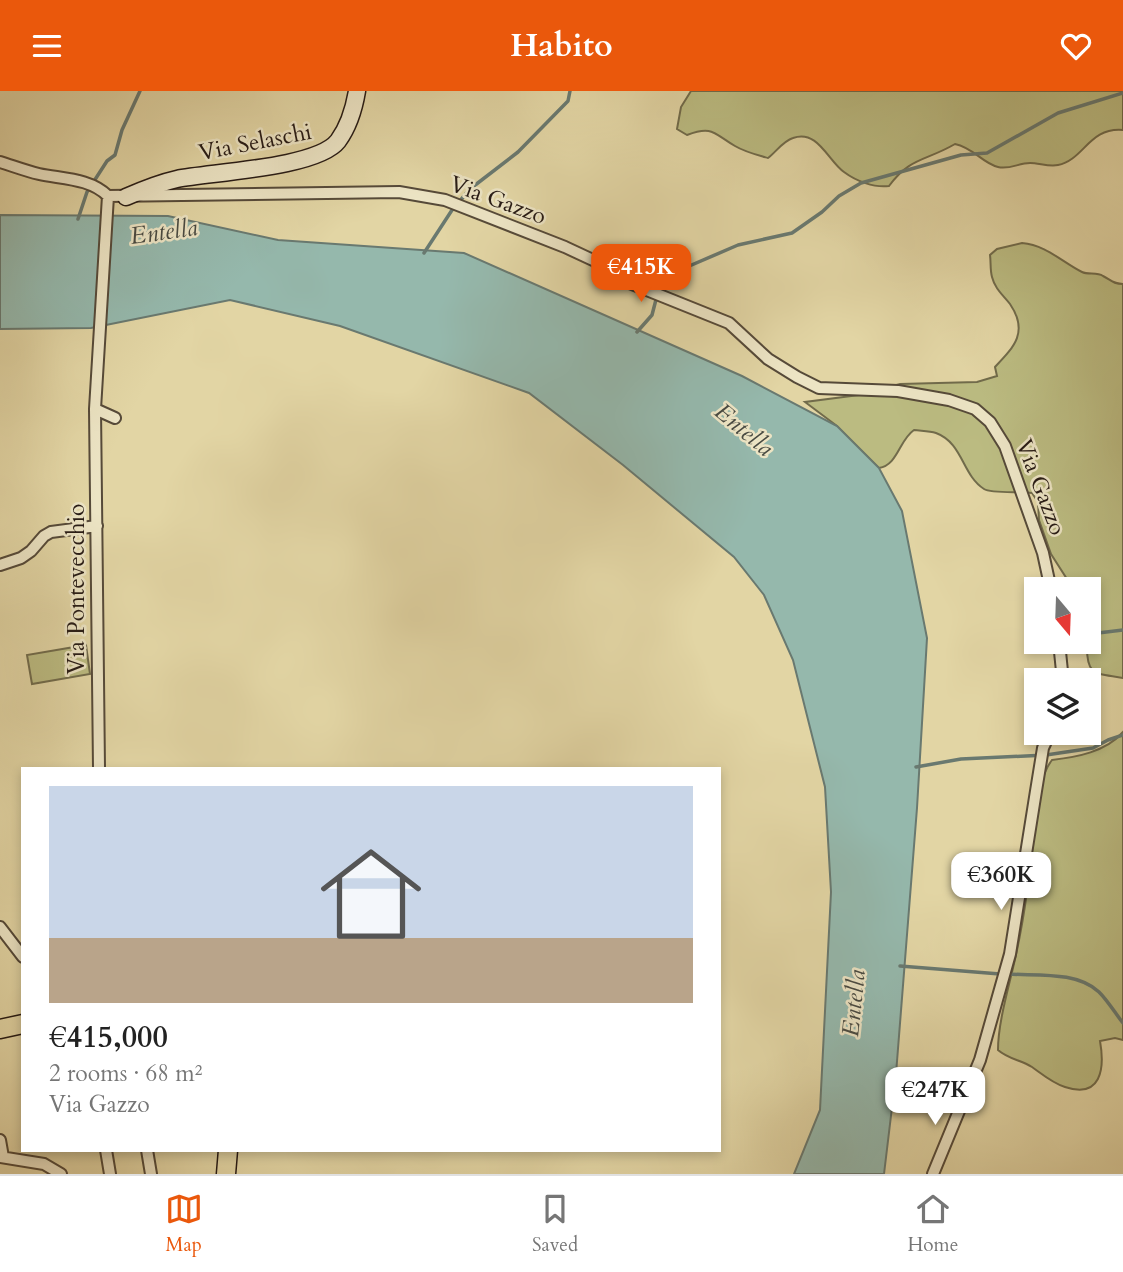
<!DOCTYPE html>
<html lang="en">
<head>
<meta charset="utf-8">
<style>
  body { margin:0; font-family:Cardo,serif; background:#f2f2f2; color:#222; height:100vh; display:flex; flex-direction:column; font-size:26px; white-space:nowrap }
  * { box-sizing:border-box; margin:0 }
  p { font-size:23px; color:#767676 }
  .icon { flex:none; width:38px; height:38px; fill:none; stroke:currentColor; stroke-width:2; stroke-linecap:round; stroke-linejoin:round }
  .map { position:relative; flex:1; overflow:hidden }
  .panel { position:absolute; left:21px; top:676px; width:700px; height:385px; display:flex; flex-direction:column; background:#fff; border-radius:0px; box-shadow:0 4px 10px #0003 }
  .panel>* { flex:none }
  .needle { width:46px; rotate:161deg }
  .buttons { position:absolute; left:1024px; top:486px; display:grid; gap:14px }
  .buttons a { display:grid; place-items:center; width:77px; height:77px; border-radius:0px; background:#fff; box-shadow:0 4px 10px #0003; font-size:35px }
  .price { position:absolute; translate:-50% -60px; padding:0 16px; border-radius:14px; background:#fff; color:#222; font-size:23px; line-height:46px; filter:drop-shadow(0 2px 4px #0008) }
  .price::after { content:''; position:absolute; left:50%; top:42px; width:21px; height:16px; margin-left:-10px; background:inherit; clip-path:polygon(0 0,100% 0,50% 100%) }
  .price.current { background:#ea580c; color:#fff }
  ul { padding:0; list-style:none }
  li { display:grid; align-content:center; gap:14px; height:371px; padding:0 28px }
  li span { display:grid; place-items:center; height:217px; border-radius:0px; color:#555 }
  li>.icon { margin-inline-start:auto }
  span .icon { width:126px; height:126px; fill:#fffc; stroke-width:1 }
  li b { font-size:30px }
  header { display:flex; justify-content:space-between; align-items:center; height:91px; padding:0 28px; background:#ea580c; color:#fff; font-size:32px; font-weight:600 }
  .tabs { display:flex; justify-content:space-around; align-items:center; height:98px; border-top:2px solid #e0e0e0; background:#fff; font-size:19px; color:#767676 }
  .tabs a { display:grid; justify-items:center; gap:4px }
  .tabs .current { color:#ea580c }
  .map>svg:first-child { display:block }
  .green { fill:#bbbb81; stroke:#716b4b; stroke-width:2 }
  .water { fill:#95b8ac; stroke:#697970; stroke-width:2 }
  .lines { fill:none; stroke-linecap:round; stroke-linejoin:round }
  .stream { stroke:#697970; stroke-width:3.5 }
  .street-casing { stroke:#564a39; stroke-width:14 }
  .secondary-casing { stroke:#271b15; stroke-width:19 }
  .primary-casing { stroke:#271b15; stroke-width:21 }
  .street { stroke:#ece4c4; stroke-width:10 }
  .secondary { stroke:#ece4c4; stroke-width:16 }
  .primary { stroke:#e2d5a4; stroke-width:18 }
  .labels { text-anchor:middle; dominant-baseline:central; stroke-width:5; stroke-linejoin:round; paint-order:stroke }
  .street-label { font-size:23px; fill:#271b15; stroke:#ece4c4 }
  .water-label { font-size:24px; font-style:italic; fill:#484a42; stroke:#ece4c4 }
</style>
</head>
<body>
<header><svg class="icon" aria-label="menu" viewBox="0 0 24 24"><path d="M4 6h16M4 12h16M4 18h16"/></svg>Habito<svg class="icon" aria-label="heart" viewBox="0 0 24 24"><path d="M12 20l-8-8c-3-5 5-10 8-4 3-6 11-1 8 4z"/></svg></header>
<div class="map">
<svg width="1123" height="1083" viewBox="0 0 1123 1083">
  <rect width="100%" height="100%" fill="#e2d5a4"/>
  <filter id="stains"><feTurbulence type="fractalNoise" baseFrequency=".00286" numOctaves="4"/><feColorMatrix values="0 0 0 0 .2 0 0 0 0 .09 0 0 0 0 .02 0 0 0 .5 -.17"/></filter>
  <radialGradient id="worn" r=".72"><stop offset=".6" stop-color="#630" stop-opacity="0"/><stop offset="1" stop-color="#630" stop-opacity=".3"/></radialGradient>
  <path class="green" d="M 691,0 L 1123,0 L 1123,39 C 1089,36 1084,69 1058,74 C 1049,76 1039,72 1030,72 C 1019,72 1009,79 998,76 C 982,72 974,57 955,53 C 926,70 910,66 889,95 C 874,97 856,90 844,81 C 828,70 818,38 793,47 C 783,50 776,61 768,67 C 757,64 745,61 735,55 C 714,43 713,34 687,44 L 677,38 L 681,16 Z
    M 1022,152 C 1046,154 1062,171 1082,181 C 1088,184 1097,181 1103,185 C 1111,189 1113,193 1123,193 L 1123,587 C 1096,582 1086,586 1087,553 L 1093,548 L 1094,540 L 1089,534 L 1088,499 L 1074,499 L 1051,463 L 1039,429 L 1038,411 L 1032,402 C 1020,400 992,403 984,398 C 962,384 963,352 936,342 C 929,340 921,340 914,339 C 899,349 898,374 879,377 L 837,335 L 805,311 L 859,304 L 900,293 L 977,291 L 997,285 L 995,276 C 1014,256 1029,241 1010,213 C 1003,204 995,198 992,186 C 990,179 991,171 990,164 L 997,158 Z
    M 86,554 L 90,583 L 32,593 L 27,564 Z
    M 1123,641 L 1123,949 L 1115,947 L 1100,950 C 1105,978 1101,1008 1065,996 C 1052,992 1042,983 1032,976 C 1021,969 1008,968 998,959 C 998,929 1011,889 1017,859 C 1026,817 1031,774 1035,731 C 1037,712 1040,684 1052,669 C 1077,666 1106,661 1123,641 Z"/>
  <path class="water" d="M 0,124 L 168,125 L 278,149 L 464,162 L 742,285 L 837,335 L 879,377 L 902,420 L 927,547 L 917,717 L 896,983 L 884,1083 L 794,1083 L 820,1019 L 831,801 L 825,696 L 793,569 L 764,504 L 734,466 L 623,374 L 529,302 L 340,235 L 230,209 L 91,237 L 0,238 Z"/>
  <g class="lines">
    <path class="stream" d="M 459,111 L 470,98 L 518,61 L 568,10 L 570,0
      M 78,128 L 87,101 L 107,70 L 115,64 L 122,39 L 140,0
      M 424,162 L 454,116
      M 637,241 L 652,224 L 659,197 L 680,179 L 738,154 L 792,142 L 822,121 L 839,105 L 861,92 L 961,64 L 987,62 L 1058,22 L 1123,2
      M 1098,542 L 1123,539
      M 916,676 L 961,668 L 1046,664 L 1093,657 L 1108,649 L 1123,644
      M 900,875 L 1000,883
      M 1008,883 C 1037,885 1077,880 1099,901 C 1108,910 1115,922 1123,932"/>
    <g class="street-casing">
      <path id="street" d="M 0,71 C 13,75 26,80 39,83 C 62,88 90,87 108,105
        M 95,318 L 99,677
        M 115,327 L 95,318 L 108,105 L 399,101 L 445,109 L 565,156 L 595,170 L 612,185 L 729,232 L 768,268 L 797,286 L 819,297 L 898,300 L 949,309 L 975,318 L 990,331 L 1005,355 L 1043,462 L 1051,499
        M 0,474 L 21,467 L 31,460 L 44,445 L 51,441 L 97,435
        M 1059,551 L 1063,590
        M 0,836 L 23,866
        M 0,1049 L 3,1066
        M 106,1059 L 110,1083
        M 147,1059 L 151,1083
        M 0,1066 L 44,1073 L 61,1083
        M 933,1083 L 980,969 L 1010,863 L 1036,700 L 1043,657 L 1050,642"/>
    </g>
    <g class="secondary-casing">
      <path id="secondary" d="M 126,106 C 142,99 159,92 177,88 C 212,81 317,77 338,50 C 349,35 354,18 357,0"/>
    </g>
    <g class="primary-casing">
      <path id="primary" d="M 0,938 L 23,933
        M 226,1083 L 228,1059"/>
    </g>
    <use href="#street" class="street"/>
    <use href="#secondary" class="secondary"/>
    <use href="#primary" class="primary"/>
  </g>
  <g class="labels">
    <g class="street-label">
      <text transform="translate(255 51) rotate(-11)">Via Selaschi</text>
      <text transform="translate(498 109) rotate(20)">Via Gazzo</text>
      <text transform="translate(1041 396) rotate(69)">Via Gazzo</text>
      <text transform="translate(76 498) rotate(-90)">Via Pontevecchio</text>
    </g>
    <g class="water-label">
      <text transform="translate(164 141) rotate(-8)">Entella</text>
      <text transform="translate(744 339) rotate(40)">Entella</text>
      <text transform="translate(854 912) rotate(-84)">Entella</text>
    </g>
  </g>
  <rect width="100%" height="100%" filter="url(#stains)"/>
  <rect width="100%" height="100%" fill="url(#worn)"/>
</svg>
<div class="buttons">
<a><svg class="needle" viewBox="-14 -14 28 28"><path d="M0-13l5 13h-10z" fill="#e53935"/><path d="M0 13l5-13h-10z" fill="#767676"/></svg></a>
<a><svg class="icon" aria-label="layers" viewBox="0 0 24 24"><path d="M12 4l9 5-9 5-9-5zM3 14l9 5 9-5"/></svg></a>
</div>
<b class="price current" style="left:641px;top:213px">€415K</b>
<b class="price" style="left:1001px;top:821px">€360K</b>
<b class="price" style="left:935px;top:1036px">€247K</b>
<section class="panel">
<ul>
<li><span style="background:linear-gradient(#c9d6e8 70%,#b9a48a 0)"><svg class="icon" aria-label="home" viewBox="0 0 24 24"><path d="M3 11l9-7 9 7M6 9v11h12V9"/></svg></span><div><b>€415,000</b><p>2 rooms · 68 m²</p><p>Via Gazzo</p></div></li>
</ul>
</section>
</div>
<nav class="tabs">
<a class="current"><svg class="icon" aria-label="map" viewBox="0 0 24 24"><path d="M3 6l6-2 6 2 6-2v14l-6 2-6-2-6 2zM9 4v14M15 6v14"/></svg>Map</a>
<a><svg class="icon" aria-label="saved" viewBox="0 0 24 24"><path d="M7 4h10v16l-5-4-5 4z"/></svg>Saved</a>
<a><svg class="icon" aria-label="home" viewBox="0 0 24 24"><path d="M3 11l9-7 9 7M6 9v11h12V9"/></svg>Home</a>
</nav>
</body>
</html>
